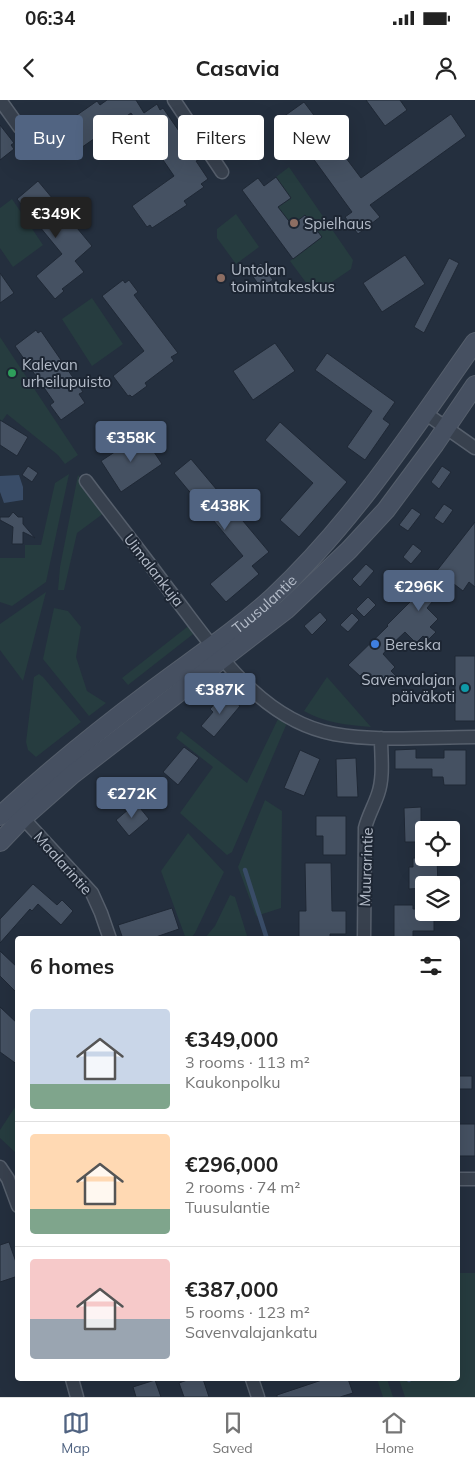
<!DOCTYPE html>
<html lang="en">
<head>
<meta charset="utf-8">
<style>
  body { margin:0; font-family:Mulish,sans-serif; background:#f6f6f6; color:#222; height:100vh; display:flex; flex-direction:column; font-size:19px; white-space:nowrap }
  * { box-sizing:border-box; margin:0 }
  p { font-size:16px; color:#767676 }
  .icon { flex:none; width:28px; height:28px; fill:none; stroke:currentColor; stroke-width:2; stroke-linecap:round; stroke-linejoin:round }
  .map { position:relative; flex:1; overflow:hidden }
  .details { position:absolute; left:15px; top:836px; width:445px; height:445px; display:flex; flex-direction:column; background:#fff; border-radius:5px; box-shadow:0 5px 20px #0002 }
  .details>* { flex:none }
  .guide { position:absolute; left:15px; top:15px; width:445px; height:45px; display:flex; gap:10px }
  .fabs { position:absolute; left:415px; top:721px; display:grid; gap:10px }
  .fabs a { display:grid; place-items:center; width:45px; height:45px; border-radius:5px; background:#fff; box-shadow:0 5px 20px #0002; font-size:25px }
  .price { position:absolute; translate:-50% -42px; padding:0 11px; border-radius:5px; background:#516482; color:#fff; font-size:16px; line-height:32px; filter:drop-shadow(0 1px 2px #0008) }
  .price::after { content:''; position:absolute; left:50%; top:30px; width:15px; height:11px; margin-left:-8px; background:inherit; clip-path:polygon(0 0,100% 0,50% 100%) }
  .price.active { background:#222; color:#fff }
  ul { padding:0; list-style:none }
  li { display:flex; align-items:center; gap:15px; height:125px; padding:0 15px }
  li+li { border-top:1px solid #e0e0e0 }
  li span { display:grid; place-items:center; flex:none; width:140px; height:100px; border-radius:5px; color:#555 }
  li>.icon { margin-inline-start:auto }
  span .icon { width:60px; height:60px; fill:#fffc; stroke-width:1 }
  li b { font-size:21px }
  h2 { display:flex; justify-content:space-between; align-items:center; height:60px; padding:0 15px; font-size:21px }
  .pill { padding:0 18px; border-radius:5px; background:#fff; box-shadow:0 5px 20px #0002; font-size:18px; line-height:45px }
  .pill.active { background:#516482; color:#fff }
  .status { display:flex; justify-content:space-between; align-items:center; height:35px; padding:0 25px; background:#fff; direction:ltr }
  .status svg { height:14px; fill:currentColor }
  header { display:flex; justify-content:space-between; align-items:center; height:65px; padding:0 15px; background:#fff; font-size:22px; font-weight:700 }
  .tabs { display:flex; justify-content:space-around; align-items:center; height:70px; border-top:1px solid #e0e0e0; background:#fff; font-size:14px; color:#767676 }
  .tabs a { display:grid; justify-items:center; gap:2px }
  .tabs .active { color:#516482 }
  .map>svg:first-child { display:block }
  .green { fill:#263c3f }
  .water { fill:#394c67 }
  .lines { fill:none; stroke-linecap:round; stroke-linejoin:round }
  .stream { stroke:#394c67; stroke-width:4.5 }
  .building { fill:#455162; stroke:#1f2835 }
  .street-casing { stroke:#565f6c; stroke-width:15 }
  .secondary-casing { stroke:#565f6c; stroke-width:20 }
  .street { stroke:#38414e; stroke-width:12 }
  .secondary { stroke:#465061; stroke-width:18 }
  .education-dot { fill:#8d6e63; stroke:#1d2633; stroke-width:2 }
  .leisure-dot { fill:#2e9e5b; stroke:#1d2633; stroke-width:2 }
  .shop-dot { fill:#3f7fe0; stroke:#1d2633; stroke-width:2 }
  .culture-dot { fill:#0f9aa8; stroke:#1d2633; stroke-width:2 }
  .labels { text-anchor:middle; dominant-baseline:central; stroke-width:4; stroke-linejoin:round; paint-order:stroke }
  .poi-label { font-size:15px; fill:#b4bcc9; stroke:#1d2633; text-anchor:start }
  .street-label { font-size:15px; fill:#b4bcc9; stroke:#1d2633 }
</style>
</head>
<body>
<div class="status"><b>06:34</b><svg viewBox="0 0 49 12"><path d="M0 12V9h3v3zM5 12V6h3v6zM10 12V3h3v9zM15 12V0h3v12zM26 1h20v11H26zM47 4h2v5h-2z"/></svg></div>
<header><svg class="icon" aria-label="back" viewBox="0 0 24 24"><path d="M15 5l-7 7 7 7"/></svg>Casavia<svg class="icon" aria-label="person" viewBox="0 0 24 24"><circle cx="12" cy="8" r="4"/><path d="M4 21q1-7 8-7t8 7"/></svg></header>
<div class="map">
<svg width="475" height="1297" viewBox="0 0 475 1297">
  <rect width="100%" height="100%" fill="#242f3e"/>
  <path class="green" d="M 289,67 L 353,160 L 351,169 L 316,193 L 313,192 L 290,161 L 322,137 L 305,115 L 292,125 L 278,107 L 291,98 L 276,77 Z
    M 12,99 L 43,145 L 13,167 L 0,148 L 0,108 Z
    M 236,114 L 259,147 L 236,164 L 217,138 L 217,129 Z
    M 92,198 L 123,244 L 92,266 L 62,219 Z
    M 0,237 L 78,355 L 65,364 L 58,355 L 7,314 L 0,324 Z
    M 69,374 L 46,482 L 12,506 L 0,502 L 0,458 L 25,458 L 25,445 L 41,445 L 55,383 Z
    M 78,375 L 104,413 L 77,433 L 64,490 L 58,490 L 60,467 Z
    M 46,492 L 23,581 L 0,550 L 0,524 Z
    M 54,508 L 68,511 L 81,527 L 76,557 L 87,591 L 106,603 L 89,616 L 43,559 Z
    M 191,524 L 197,531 L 128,585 L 122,578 Z
    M 39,574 L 43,577 L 81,622 L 36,657 L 28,650 L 26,642 L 34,577 Z
    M 327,577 L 371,627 C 347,625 325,623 304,611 Z
    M 279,617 L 287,623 L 232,752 L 227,755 L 180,713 L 213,667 L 176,638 L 181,631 L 247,683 Z
    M 265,700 L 282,711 L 281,808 L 256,816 L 238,767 Z
    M 188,733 L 224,772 L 195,833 L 190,839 L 186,839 L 161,771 Z
    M 230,795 L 235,797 L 248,839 L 204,839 L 215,826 Z
    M 17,1004 L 17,1054 L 0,1038 L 0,1030 Z
    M 458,1173 L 475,1173 L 475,1297 L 405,1297 L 399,1279 L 458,1279 Z
    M 377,1279 L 387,1279 L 393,1297 L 383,1297 Z"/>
  <path class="water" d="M 19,375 L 23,387 L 23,400 L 4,403 L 0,392 L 0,376 Z"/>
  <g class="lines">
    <path class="stream" d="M 245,770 L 267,839
      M 408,1279 L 409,1280"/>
  </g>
  <path class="building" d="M 107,0 L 136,0 L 144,13 L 157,4 L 160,10 L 163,8 L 199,60 L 196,61 L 208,79 L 201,84 L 204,87 L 184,101 L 187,105 L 152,128 L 150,125 L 147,127 L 132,106 L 174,76 L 131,13 L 68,57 L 67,55 L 62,58 L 47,36 L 97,1 L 100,5 Z
    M 366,0 L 400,0 L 407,10 L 385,26 Z
    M 304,2 L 361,78 L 451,14 L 466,36 L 370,105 L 380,117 L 358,134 L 345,117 L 352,112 L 283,17 Z
    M 0,25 L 14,43 L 11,45 L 14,49 L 0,60 Z
    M 276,77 L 291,98 L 278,107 L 292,125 L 305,115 L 322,137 L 293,159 L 242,90 L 258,78 L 264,86 Z
    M 38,81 L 92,146 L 75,161 L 84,172 L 62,189 L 64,191 L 55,199 L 36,176 L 62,154 L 17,99 Z
    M 405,155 L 425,184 L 382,212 L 363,183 Z
    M 449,158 L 459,163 L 424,233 L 414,227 Z
    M 261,163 L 273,180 L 261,188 L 249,171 Z
    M 0,173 L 14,193 L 0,203 Z
    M 123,180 L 125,183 L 129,180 L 138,192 L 134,195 L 178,253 L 171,257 L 174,261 L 145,283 L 147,286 L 132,297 L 130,295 L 128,296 L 113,276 L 144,251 L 102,196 Z
    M 36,230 L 38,233 L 41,231 L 83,292 L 79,294 L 85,303 L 61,320 L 50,305 L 54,302 L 15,246 Z
    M 275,243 L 295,271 L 253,300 L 233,271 Z
    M 327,253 L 395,302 L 383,319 L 390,324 L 365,360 L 347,347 L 372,311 L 315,270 Z
    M 0,320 L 28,337 L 17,356 L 0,345 Z
    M 280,322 L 347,382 L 299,437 L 280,420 L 313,383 L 265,340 Z
    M 142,334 L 162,364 L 121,392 L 101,361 Z
    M 191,359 L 269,452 L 252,466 L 259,474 L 226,502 L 210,484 L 243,456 L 174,373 Z
    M 28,366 L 38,373 L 32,382 L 22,375 Z
    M 442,366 L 451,372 L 439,389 L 431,382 Z
    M 444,404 L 453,410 L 443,424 L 434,418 Z
    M 412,408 L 421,414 L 408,431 L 399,425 Z
    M 13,412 L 18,417 L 23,417 L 23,424 L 35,438 L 23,432 L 23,444 L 12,444 L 13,427 L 0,420 L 0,417 L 9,417 Z
    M 475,422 L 475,487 L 469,482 L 463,491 L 450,481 L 427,508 L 438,519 L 430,527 L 436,532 L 428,540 L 423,536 L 416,543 L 405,532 L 389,547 L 383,554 L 395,567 L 391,571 L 396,576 L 387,584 L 382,579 L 376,585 L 364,572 L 360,576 L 348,565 L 388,526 L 387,525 L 421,491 Z
    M 413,444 L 422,451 L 411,464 L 403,457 Z
    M 366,464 L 374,471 L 360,487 L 352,479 Z
    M 368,497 L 376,505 L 364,517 L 356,509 Z
    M 320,512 L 327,520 L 312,535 L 304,526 Z
    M 352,513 L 359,520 L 348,532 L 340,525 Z
    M 455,556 L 475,556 L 475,621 L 455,621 Z
    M 224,593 L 240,606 L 214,637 L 201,626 L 213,612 L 210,609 Z
    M 184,647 L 199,658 L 178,685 L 163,672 Z
    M 416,649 L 416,658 L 444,658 L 444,650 L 466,650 L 466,685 L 444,685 L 443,677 L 432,677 L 432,669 L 395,669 L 395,650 Z
    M 300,650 L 320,659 L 304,696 L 284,688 Z
    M 356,658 L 358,697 L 337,697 L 336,659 Z
    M 136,703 L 149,719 L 129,736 L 116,720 Z
    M 421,707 L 421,742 L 405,742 L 404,708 Z
    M 316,716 L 346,716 L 346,755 L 323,755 L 323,736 L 316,736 Z
    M 413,758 L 437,758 L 438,785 L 424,785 L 424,788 L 409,789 L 409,767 L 413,767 Z
    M 305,763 L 331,763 L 332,811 L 346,811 L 346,834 L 330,834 L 330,839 L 299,839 L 299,811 L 306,811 Z
    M 33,784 L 57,805 L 62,800 L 73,811 L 61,825 L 38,804 L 32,811 L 30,809 L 0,843 L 0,819 Z
    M 394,805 L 413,805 L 413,809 L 424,809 L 424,812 L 434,812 L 434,831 L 413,831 L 413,839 L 394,839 Z
    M 172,808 L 179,829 L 150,839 L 123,839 L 118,825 Z
    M 0,851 L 18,868 L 18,894 L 0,876 Z
    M 0,907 L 18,924 L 18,965 L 0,952 Z
    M 458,976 L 472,976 L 472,989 L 458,989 Z
    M 458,1024 L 475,1024 L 475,1056 L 458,1056 Z
    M 9,1142 L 18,1168 L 18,1176 L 0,1182 L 0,1145 Z
    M 190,1279 L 203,1279 L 209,1297 L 184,1297 L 179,1283 Z
    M 325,1279 L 348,1279 L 353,1293 L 340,1297 L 277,1297 L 277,1295 Z
    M 155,1280 L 161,1297 L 136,1297 L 133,1287 Z"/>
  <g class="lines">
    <g class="street-casing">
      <path id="street" d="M 0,0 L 20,28
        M 174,0 L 222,72
        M 425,313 L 475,348
        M 86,381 C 113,417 142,453 169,490 C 213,546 258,620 334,634 C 379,642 430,637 475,637
        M 23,718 L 92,793 L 101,813 L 110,839
        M 364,839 L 365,728 C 368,716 374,706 378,694 C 384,677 381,656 381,638
        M 0,1067 L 8,1079 L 18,1106
        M 458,1079 L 475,1079
        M 72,1279 L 77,1297
        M 252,1279 L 258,1297"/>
    </g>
    <g class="secondary-casing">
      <g id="secondary">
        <path id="s1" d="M 0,716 C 48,671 99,630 151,591 C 192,560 236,531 274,496 C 353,422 413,330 475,242"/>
        <path d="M 0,742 L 23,718 L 73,674 L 287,509 L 349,450 L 386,410 L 435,344 L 475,285"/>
      </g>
    </g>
    <use href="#street" class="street"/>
    <use href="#secondary" class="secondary"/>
  </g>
  <g class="education-dot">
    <circle cx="294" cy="123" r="5"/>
    <circle cx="221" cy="178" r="5"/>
  </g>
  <circle class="leisure-dot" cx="12" cy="273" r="5"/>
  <circle class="shop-dot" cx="375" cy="544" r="5"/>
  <circle class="culture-dot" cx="465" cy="588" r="5"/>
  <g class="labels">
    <g class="poi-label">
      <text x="304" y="123">Spielhaus</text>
      <text x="231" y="169">Untolan<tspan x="231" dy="17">toimintakeskus</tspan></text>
      <text x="22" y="264">Kalevan<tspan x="22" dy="17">urheilupuisto</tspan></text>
      <text x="385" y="544">Bereska</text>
      <text x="455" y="579" text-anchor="end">Savenvalajan<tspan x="455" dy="17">päiväkoti</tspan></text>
    </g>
    <g class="street-label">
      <text transform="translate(154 470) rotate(52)">Uimalankuja</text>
      <text stroke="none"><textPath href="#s1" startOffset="339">Tuusulantie</textPath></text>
      <text transform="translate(63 763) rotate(48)">Maalarintie</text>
      <text transform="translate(366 767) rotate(-88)">Muurarintie</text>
    </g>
  </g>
</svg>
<div class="fabs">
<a><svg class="icon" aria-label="locate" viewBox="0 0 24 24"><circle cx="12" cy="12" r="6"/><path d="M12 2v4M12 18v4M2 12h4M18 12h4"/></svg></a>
<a><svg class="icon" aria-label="layers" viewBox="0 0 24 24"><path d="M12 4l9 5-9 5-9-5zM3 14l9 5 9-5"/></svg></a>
</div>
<b class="price active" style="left:56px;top:139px">€349K</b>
<b class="price" style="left:131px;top:363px">€358K</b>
<b class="price" style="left:225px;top:431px">€438K</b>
<b class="price" style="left:419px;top:512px">€296K</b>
<b class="price" style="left:220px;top:615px">€387K</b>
<b class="price" style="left:132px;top:719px">€272K</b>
<div class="guide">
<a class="pill active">Buy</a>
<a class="pill">Rent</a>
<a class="pill">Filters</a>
<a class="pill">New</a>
</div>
<section class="details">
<h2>6 homes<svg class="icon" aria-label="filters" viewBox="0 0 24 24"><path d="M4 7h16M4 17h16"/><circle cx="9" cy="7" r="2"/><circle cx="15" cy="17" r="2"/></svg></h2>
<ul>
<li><span style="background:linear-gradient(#c9d6e8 75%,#7fa58c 0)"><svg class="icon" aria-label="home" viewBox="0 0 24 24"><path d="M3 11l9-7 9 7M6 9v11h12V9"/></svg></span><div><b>€349,000</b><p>3 rooms · 113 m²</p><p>Kaukonpolku</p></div></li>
<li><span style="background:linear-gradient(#ffd9b3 75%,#7fa58c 0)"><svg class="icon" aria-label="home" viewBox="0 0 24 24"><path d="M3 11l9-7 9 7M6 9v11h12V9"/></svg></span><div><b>€296,000</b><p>2 rooms · 74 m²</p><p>Tuusulantie</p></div></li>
<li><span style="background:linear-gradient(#f6c9c9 60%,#9aa5b1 0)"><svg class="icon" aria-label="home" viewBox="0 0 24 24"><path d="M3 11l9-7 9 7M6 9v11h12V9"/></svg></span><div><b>€387,000</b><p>5 rooms · 123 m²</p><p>Savenvalajankatu</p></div></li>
</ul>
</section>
</div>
<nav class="tabs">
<a class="active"><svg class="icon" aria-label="map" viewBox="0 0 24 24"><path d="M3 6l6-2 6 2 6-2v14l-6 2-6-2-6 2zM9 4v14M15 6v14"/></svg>Map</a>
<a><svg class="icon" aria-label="saved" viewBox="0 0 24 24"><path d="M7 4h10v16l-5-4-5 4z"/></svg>Saved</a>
<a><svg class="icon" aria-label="home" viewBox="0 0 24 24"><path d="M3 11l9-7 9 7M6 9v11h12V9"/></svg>Home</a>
</nav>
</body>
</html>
